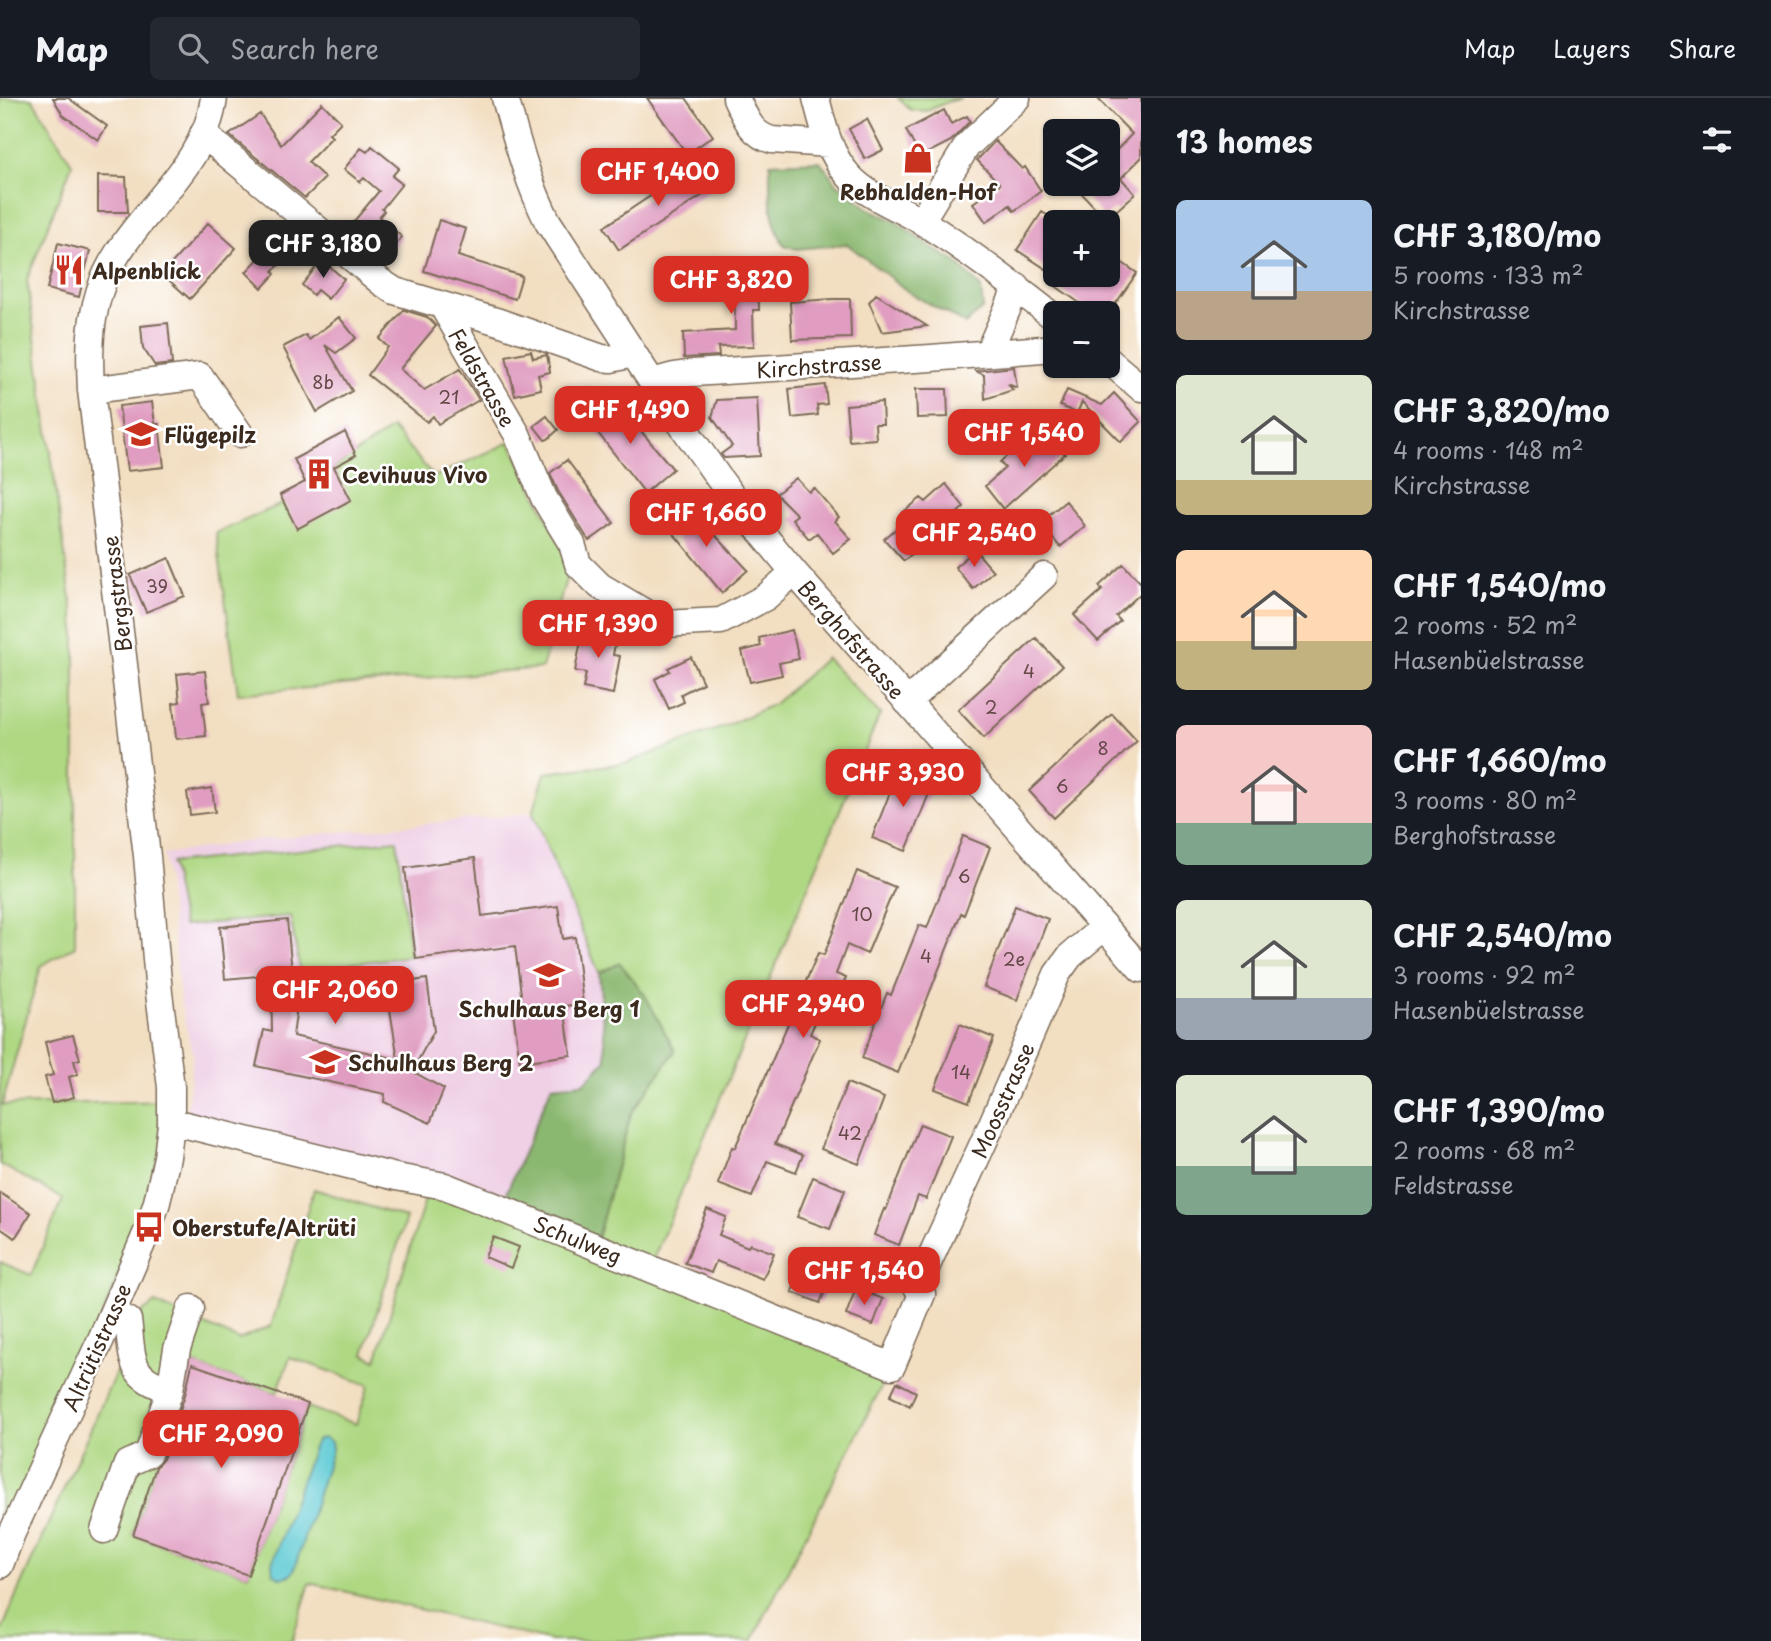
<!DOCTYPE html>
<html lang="en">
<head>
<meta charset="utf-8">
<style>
  body { margin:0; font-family:"Playpen Sans",sans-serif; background:#242831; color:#f1f3f6; height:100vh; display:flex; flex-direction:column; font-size:26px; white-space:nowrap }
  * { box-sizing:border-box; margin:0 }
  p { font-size:23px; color:#9ea1a6 }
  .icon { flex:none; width:38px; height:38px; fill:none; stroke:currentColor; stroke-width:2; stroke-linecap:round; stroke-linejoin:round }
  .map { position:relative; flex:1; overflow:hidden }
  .sheet { display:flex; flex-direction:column; background:#171b24; width:630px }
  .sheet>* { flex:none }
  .tools { position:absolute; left:1043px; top:21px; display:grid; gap:14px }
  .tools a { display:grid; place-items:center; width:77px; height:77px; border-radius:10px; background:#171b24; box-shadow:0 2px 5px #0004; font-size:35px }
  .price { position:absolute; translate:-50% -60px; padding:0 16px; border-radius:14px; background:#d93025; color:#fff; font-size:23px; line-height:46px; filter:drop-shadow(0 2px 4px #0008) }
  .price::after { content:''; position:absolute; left:50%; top:42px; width:21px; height:16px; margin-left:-10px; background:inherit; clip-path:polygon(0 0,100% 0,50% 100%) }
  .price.on { background:#222; color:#fff }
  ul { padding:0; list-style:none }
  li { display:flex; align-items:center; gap:21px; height:175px; padding:0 35px }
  li span { display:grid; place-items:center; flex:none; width:196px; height:140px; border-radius:10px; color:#555 }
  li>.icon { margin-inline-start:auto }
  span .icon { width:84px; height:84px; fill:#fffc; stroke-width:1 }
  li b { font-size:30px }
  h2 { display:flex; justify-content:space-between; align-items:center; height:84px; padding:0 35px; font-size:30px }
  header { display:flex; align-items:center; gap:42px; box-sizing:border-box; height:98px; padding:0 35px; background:#171b24; border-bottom:2px solid #363941 }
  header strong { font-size:33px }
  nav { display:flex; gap:38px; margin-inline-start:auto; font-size:24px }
  .search { width:490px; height:63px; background:#242831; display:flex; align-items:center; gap:18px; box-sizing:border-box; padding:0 24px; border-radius:10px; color:#9ea1a6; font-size:26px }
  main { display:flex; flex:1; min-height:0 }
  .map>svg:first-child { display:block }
  .built { fill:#efd0e5 }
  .green { fill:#afd883; stroke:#758150; stroke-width:2; fill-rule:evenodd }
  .forest { fill:#8bb871; stroke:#637148; stroke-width:2 }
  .water { fill:#5dcad4; stroke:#4c7a79; stroke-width:2 }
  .building { fill:#e09dc1 }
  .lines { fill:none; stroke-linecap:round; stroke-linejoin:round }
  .minor-casing { stroke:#7b6957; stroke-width:29 }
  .minor { stroke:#fff; stroke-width:26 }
  .labels { text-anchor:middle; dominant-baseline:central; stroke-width:5; stroke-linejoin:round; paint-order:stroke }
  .number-label { font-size:18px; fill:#644747 }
  .poi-label { font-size:21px; font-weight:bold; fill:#3b2a1e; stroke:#fff; text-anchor:start }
  .street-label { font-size:21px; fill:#3b2a1e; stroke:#fff }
</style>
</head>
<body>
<header>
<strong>Map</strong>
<div class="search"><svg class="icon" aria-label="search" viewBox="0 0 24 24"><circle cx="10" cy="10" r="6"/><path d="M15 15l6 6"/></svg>Search here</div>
<nav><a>Map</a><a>Layers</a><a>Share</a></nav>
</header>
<main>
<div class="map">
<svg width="1141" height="1543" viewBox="0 0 1141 1543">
  <rect width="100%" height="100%" fill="#fff"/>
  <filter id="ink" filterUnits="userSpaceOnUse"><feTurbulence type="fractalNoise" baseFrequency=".0143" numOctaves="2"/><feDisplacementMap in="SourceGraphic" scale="14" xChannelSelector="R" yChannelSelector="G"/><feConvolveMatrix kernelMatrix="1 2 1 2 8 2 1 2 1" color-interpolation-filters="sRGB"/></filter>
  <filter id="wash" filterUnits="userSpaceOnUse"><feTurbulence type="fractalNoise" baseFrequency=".00686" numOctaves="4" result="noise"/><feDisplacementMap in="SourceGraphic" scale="28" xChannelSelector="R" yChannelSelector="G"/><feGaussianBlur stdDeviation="1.57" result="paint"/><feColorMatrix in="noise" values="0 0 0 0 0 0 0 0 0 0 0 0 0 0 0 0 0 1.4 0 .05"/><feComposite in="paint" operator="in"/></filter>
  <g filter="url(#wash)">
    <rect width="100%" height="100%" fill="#f2dec1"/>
    <path class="built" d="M 533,715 L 599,875 L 606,962 L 584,985 L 500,1110 L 186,1027 L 193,956 L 181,907 L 164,756 L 251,743 Z"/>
    <path class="green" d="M 0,0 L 32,0 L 72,66 L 27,182 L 75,530 L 75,848 L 41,868 L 2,1007 L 171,1003 L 167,1059 L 0,1467 L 0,1164 L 31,1177 L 63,1101 L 0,1066 Z
      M 898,0 L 962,0 L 947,4 L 927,13 L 911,12 Z
      M 392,330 L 434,379 L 510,344 L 570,466 L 542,570 L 238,596 L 216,435 L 284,405 Z
      M 826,560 L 880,616 L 650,1169 L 892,1268 L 752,1543 L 551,1543 L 310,1485 L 292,1543 L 0,1543 L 0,1538 L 15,1500 L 143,1214 L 155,1205 L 239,1242 L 271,1228 L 314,1091 L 406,1120 L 364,1256 L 376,1262 L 430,1085 L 595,1147 L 631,1016 L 675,953 L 620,866 L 599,875 L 533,715 L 545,675 L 627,665 L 726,628 L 774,606 ZM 290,1259 L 369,1287 L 356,1326 L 307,1309 L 248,1477 L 133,1437 L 192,1266 L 277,1295 Z
      M 397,742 L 410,858 L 300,872 L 290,818 L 183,828 L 171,765 Z"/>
    <path class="forest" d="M 820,63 L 837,86 L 868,110 L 895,123 L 926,146 L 956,164 L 981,190 L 983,210 L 966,226 L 911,196 L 847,146 L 797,151 L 784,147 C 768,119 770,95 770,65 Z
      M 620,865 L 645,897 L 675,953 L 631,1016 L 595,1148 L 500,1110 L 552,988 L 584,985 L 606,962 L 599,875 Z"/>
    <path class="water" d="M 324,1340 L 331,1344 L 332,1352 L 294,1472 L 291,1477 L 281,1480 L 273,1475 L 272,1465 L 314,1347 L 319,1341 Z"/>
    <g id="blocks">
      <path class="building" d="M 53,0 L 68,0 L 107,28 L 98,42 L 63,17 Z
        M 647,0 L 686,0 L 713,38 L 687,56 Z
        M 1097,0 L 1141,0 L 1141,60 L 1121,80 L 1135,96 L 1116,113 L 1114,110 L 1104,119 L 1073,86 L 1108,86 L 1108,61 L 1132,36 Z
        M 322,5 L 341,24 L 329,36 L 332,39 L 308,64 L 325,80 L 305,100 L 229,37 L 260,16 L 281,47 Z
        M 944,12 L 951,26 L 967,18 L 970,23 L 951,43 L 920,59 L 906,32 Z
        M 867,21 L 883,52 L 865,61 L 849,31 Z
        M 995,43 L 1022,71 L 1025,69 L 1041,93 L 1014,113 L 1010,107 L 986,124 L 973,105 L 1000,86 L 977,62 Z
        M 372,48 L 399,70 L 392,78 L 402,86 L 382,111 L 384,113 L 379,119 L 402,139 L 381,163 L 345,134 L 379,93 L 364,80 L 360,84 L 344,71 L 361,50 L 367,54 Z
        M 697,67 L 712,91 L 619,152 L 604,129 Z
        M 98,78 L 126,79 L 128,114 L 98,114 Z
        M 1042,114 L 1055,122 L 1055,157 L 1046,171 L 1017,152 Z
        M 439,122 L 466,131 L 458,158 L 522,178 L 515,201 L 424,173 Z
        M 208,125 L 236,150 L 190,201 L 162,176 Z
        M 284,134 L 298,148 L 273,173 L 275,176 L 262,190 L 246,174 Z
        M 58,145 L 90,153 L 79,199 L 47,191 Z
        M 1108,155 L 1137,175 L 1109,215 L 1094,215 L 1054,187 L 1061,177 L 1108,177 Z
        M 734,160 L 758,160 L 759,212 L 753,212 L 754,248 L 718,249 L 719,258 L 684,260 L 683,235 L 735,232 Z
        M 322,162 L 344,181 L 328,201 L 317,192 L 313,197 L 302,187 Z
        M 876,196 L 927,228 L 882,234 L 869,204 Z
        M 833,201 L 850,201 L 851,240 L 792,242 L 790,204 Z
        M 404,212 L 427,219 L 436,228 L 400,271 L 424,292 L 460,271 L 479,302 L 438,326 L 433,318 L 427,324 L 368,277 L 388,249 L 379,241 Z
        M 339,219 L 356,240 L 336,255 L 325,247 L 352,293 L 317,314 L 283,249 L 306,237 L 309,242 Z
        M 168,225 L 172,266 L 155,268 L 143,250 L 141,228 Z
        M 531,253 L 533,260 L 547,257 L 550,274 L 538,277 L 541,291 L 515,297 L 506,258 Z
        M 1014,269 L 1017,290 L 1008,286 L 1013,292 L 985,301 L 984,277 L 976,273 Z
        M 825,287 L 827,306 L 817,307 L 818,317 L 792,320 L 789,291 Z
        M 916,291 L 947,291 L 948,319 L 917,320 Z
        M 1067,292 L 1102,307 L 1114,295 L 1141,324 L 1121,344 L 1082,304 L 1077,315 L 1060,308 Z
        M 757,300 L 760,358 L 724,360 L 721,356 L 732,348 L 712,319 L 717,302 Z
        M 614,301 L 673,371 L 645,395 L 587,321 Z
        M 152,304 L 155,326 L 159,326 L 164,369 L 127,373 L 119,308 Z
        M 882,304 L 883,326 L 875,326 L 876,341 L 849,343 L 846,307 Z
        M 547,318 L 558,332 L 548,341 L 545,342 L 534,328 Z
        M 345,334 L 356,357 L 334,369 L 351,402 L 297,431 L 280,397 L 305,384 L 294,361 Z
        M 1047,334 L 1065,356 L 1003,411 L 985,388 L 1005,370 L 1000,364 L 1020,346 L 1025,351 Z
        M 567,362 L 614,425 L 589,443 L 558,393 L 550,375 Z
        M 796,380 L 809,394 L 814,390 L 839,419 L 835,423 L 851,441 L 833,455 L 817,435 L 809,441 L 792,421 L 797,417 L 776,396 Z
        M 946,386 L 964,409 L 904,463 L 884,441 L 905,423 L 901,416 L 921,400 L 926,404 Z
        M 1066,403 L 1085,428 L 1060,449 L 1040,424 Z
        M 687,407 L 748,472 L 722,495 L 665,425 Z
        M 975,452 L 993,473 L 973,491 L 955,469 Z
        M 169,460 L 185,498 L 146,514 L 130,477 Z
        M 1123,466 L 1141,485 L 1141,495 L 1116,518 L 1120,523 L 1098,543 L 1074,517 L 1102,492 L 1099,488 Z
        M 584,528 L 617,534 L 613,557 L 620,558 L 613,596 L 583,590 L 586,575 L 575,573 Z
        M 792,532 L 799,561 L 779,565 L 782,577 L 750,584 L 742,553 L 761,548 L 759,540 Z
        M 1036,540 L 1062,568 L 984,640 L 958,612 Z
        M 691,559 L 703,585 L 681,596 L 684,604 L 669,611 L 655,581 L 670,573 L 668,570 Z
        M 205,573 L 209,604 L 202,605 L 206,638 L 176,641 L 173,605 L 180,604 L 177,576 Z
        M 1112,616 L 1137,643 L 1054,720 L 1029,693 Z
        M 900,669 L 934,683 L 906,753 L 872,740 Z
        M 212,690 L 215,714 L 190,717 L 187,694 Z
        M 963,738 L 990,749 L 964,817 L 961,815 L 898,975 L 862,960 L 887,895 L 891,897 L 919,827 L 927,830 Z
        M 475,760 L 482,818 L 558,808 L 563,841 L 575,839 L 583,906 L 564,908 L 571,957 L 520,964 L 513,913 L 523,912 L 515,848 L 416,861 L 405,770 Z
        M 857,773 L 895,789 L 867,856 L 847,847 L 836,876 L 846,880 L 831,915 L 821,911 L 810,936 L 820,941 L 775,1046 L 803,1057 L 796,1074 L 767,1063 L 752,1099 L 718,1086 L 732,1049 L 735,1050 L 818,855 L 824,857 Z
        M 1015,808 L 1048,821 L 1017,902 L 984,889 Z
        M 287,822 L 296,916 L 293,938 L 398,961 L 386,887 L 427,881 L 434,933 L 412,973 L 444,991 L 430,1025 L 384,1004 L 385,996 L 256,968 L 264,932 L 272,934 L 271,877 L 225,881 L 220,829 Z
        M 960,926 L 994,940 L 969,1004 L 935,991 Z
        M 73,937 L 80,961 L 74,963 L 78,976 L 69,979 L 74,999 L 52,1005 L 45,979 L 53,977 L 45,944 Z
        M 847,985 L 884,1000 L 859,1066 L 821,1051 Z
        M 920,1026 L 951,1038 L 926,1101 L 918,1098 L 899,1147 L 874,1137 L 884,1111 L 886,1112 Z
        M 813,1079 L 845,1092 L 830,1131 L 797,1119 Z
        M 0,1095 L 31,1115 L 15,1140 L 0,1130 Z
        M 707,1111 L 726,1119 L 719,1137 L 748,1149 L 750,1146 L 774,1155 L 763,1181 L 716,1163 L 711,1175 L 685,1165 Z
        M 493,1139 L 519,1149 L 511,1170 L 485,1159 Z
        M 802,1167 L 831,1178 L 820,1205 L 792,1194 Z
        M 856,1190 L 883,1201 L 873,1227 L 846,1217 Z
        M 192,1266 L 308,1306 L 248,1477 L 133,1437 L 156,1369 L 163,1361 L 185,1297 Z
        M 897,1284 L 916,1294 L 910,1308 L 890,1298 Z"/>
    </g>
  </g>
  <g filter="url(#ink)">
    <use href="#blocks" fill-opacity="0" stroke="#7b6957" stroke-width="2"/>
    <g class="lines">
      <g class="minor-casing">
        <path id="minor" d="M 505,0 C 517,43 528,85 548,124 L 652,284 L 718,379 L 740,409 L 794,474 L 1141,871
          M 736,0 C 745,18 751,37 772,42 L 829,46
          M 816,0 C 823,27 829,56 849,78 C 868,99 897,108 921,123 C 968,152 1012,186 1055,220
          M 203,36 L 381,184 L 395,193 L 499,224 L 602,260 L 611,261 L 633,256
          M 921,123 L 967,48 L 1017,0
          M 442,207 L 517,336 L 544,400 L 572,446 L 578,466 L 600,488 L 664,526 L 721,523 L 766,499 L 794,474
          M 988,255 L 1017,189
          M 1108,262 L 1141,290
          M 652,284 L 674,278 L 693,275 L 931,260 L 1055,250
          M 91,292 L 200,278 L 240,336
          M 907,604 L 1044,478
          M 171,1026 L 186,1027 L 396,1079 L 445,1088 L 892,1268 L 922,1196 L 917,1189 L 991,1028 L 1057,876 L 1070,858 L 1104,829
          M 128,1222 C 131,1240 129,1269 145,1280 C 152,1286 162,1289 170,1292
          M 104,1432 L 127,1366 L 148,1356 L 170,1292 L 177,1251 L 191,1210
          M 0,1467 L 12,1435 L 102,1239 L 149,1129 L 157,1104 L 167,1059 L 171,1026 L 171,989 L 159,895 L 147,758 L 91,292 C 89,253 89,218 104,181 C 131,117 205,73 214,0"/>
      </g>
      <use href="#minor" class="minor"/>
    </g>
  </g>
  <defs>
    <g id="shop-bare" transform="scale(2.415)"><path d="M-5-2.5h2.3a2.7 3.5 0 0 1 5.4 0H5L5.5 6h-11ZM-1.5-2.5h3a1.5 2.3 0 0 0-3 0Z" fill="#c8321e" stroke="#fff" stroke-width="2.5" paint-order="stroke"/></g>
    <g id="restaurant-bare" transform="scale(2.415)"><path d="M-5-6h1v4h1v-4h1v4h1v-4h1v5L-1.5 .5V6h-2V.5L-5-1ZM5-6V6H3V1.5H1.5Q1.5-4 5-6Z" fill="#c8321e" stroke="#fff" stroke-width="2.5" paint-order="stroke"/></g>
    <g id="school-bare" transform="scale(2.415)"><path d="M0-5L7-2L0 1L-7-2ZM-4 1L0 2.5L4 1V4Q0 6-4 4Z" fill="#c8321e" stroke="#fff" stroke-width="2.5" paint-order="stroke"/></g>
    <g id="building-bare" transform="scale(2.415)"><path d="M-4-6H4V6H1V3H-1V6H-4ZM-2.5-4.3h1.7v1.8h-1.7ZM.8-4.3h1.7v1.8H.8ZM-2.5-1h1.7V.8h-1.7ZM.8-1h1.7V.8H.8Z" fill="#c8321e" stroke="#fff" stroke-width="2.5" paint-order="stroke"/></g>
    <g id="bus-bare" transform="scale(2.415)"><path d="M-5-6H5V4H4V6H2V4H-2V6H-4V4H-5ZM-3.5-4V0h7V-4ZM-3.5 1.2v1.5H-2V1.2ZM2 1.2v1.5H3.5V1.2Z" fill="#c8321e" stroke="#fff" stroke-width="2.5" paint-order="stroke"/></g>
  </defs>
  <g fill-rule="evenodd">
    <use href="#shop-bare" x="918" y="60"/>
    <use href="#restaurant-bare" x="69" y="172"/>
    <use href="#school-bare" x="141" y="336"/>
    <use href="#building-bare" x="319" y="376"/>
    <use href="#school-bare" x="549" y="877"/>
    <use href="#school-bare" x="325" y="964"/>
    <use href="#bus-bare" x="149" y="1129"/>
  </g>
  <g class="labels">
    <g class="number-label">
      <text x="323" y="283">8b</text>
      <text x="449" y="298">21</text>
      <text x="157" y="487">39</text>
      <text x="1029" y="572">4</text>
      <text x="991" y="608">2</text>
      <text x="1103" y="649">8</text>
      <text x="1062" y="687">6</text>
      <text x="964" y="777">6</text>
      <text x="862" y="815">10</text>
      <text x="926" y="857">4</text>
      <text x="1014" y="860">2e</text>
      <text x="961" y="973">14</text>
      <text x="850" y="1034">42</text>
    </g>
    <g class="poi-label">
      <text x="918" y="93" text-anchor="middle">Rebhalden-Hof</text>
      <text x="92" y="172">Alpenblick</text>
      <text x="164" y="336">Flügepilz</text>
      <text x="342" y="376">Cevihuus Vivo</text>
      <text x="549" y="910" text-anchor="middle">Schulhaus Berg 1</text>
      <text x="348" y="964">Schulhaus Berg 2</text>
      <text x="172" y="1129">Oberstufe/Altrüti</text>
    </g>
    <g class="street-label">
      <text transform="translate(819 267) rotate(-4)">Kirchstrasse</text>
      <text transform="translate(483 279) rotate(60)">Feldstrasse</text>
      <text transform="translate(116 496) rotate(-97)">Bergstrasse</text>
      <text transform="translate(852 541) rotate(49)">Berghofstrasse</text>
      <text transform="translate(1002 1002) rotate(-66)">Moosstrasse</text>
      <text transform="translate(578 1141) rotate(22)">Schulweg</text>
      <text transform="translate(96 1249) rotate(-66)">Altrütistrasse</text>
    </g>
  </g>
</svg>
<div class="tools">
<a><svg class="icon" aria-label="layers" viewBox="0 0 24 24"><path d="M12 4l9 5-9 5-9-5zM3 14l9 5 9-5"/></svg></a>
<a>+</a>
<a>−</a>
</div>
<b class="price" style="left:658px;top:110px">CHF 1,400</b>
<b class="price on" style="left:323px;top:182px">CHF 3,180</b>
<b class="price" style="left:731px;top:218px">CHF 3,820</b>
<b class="price" style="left:630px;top:348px">CHF 1,490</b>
<b class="price" style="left:1024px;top:371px">CHF 1,540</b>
<b class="price" style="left:706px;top:451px">CHF 1,660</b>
<b class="price" style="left:974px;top:471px">CHF 2,540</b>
<b class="price" style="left:598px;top:562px">CHF 1,390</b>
<b class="price" style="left:903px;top:711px">CHF 3,930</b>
<b class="price" style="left:335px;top:928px">CHF 2,060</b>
<b class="price" style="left:803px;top:942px">CHF 2,940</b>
<b class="price" style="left:864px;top:1209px">CHF 1,540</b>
<b class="price" style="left:221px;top:1372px">CHF 2,090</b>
</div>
<section class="sheet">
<h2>13 homes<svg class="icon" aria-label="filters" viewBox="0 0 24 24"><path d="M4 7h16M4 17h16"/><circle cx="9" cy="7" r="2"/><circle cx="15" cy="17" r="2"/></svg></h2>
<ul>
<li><span style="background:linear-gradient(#a9c7e8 65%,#b9a48a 0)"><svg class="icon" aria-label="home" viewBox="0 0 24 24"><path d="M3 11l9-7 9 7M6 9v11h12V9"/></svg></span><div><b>CHF 3,180/mo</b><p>5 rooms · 133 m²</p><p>Kirchstrasse</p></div></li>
<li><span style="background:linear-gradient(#dfe7d0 75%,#c2b280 0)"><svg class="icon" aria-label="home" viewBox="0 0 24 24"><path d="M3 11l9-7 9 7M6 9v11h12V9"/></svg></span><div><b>CHF 3,820/mo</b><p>4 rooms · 148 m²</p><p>Kirchstrasse</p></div></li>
<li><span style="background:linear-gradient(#ffd9b3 65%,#c2b280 0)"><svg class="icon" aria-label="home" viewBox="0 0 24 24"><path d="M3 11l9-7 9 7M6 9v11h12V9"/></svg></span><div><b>CHF 1,540/mo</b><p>2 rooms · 52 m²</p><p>Hasenbüelstrasse</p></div></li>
<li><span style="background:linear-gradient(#f6c9c9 70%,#7fa58c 0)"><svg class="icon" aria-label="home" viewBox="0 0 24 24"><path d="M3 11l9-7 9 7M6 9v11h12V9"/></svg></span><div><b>CHF 1,660/mo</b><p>3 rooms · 80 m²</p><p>Berghofstrasse</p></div></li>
<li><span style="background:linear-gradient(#dfe7d0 70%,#9aa5b1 0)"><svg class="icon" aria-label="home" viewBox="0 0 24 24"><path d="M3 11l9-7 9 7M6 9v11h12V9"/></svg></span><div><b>CHF 2,540/mo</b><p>3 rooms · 92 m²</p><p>Hasenbüelstrasse</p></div></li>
<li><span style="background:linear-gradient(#dfe7d0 65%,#7fa58c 0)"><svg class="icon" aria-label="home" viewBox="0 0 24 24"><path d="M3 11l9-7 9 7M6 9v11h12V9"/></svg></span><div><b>CHF 1,390/mo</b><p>2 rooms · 68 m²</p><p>Feldstrasse</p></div></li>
</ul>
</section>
</main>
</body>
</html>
